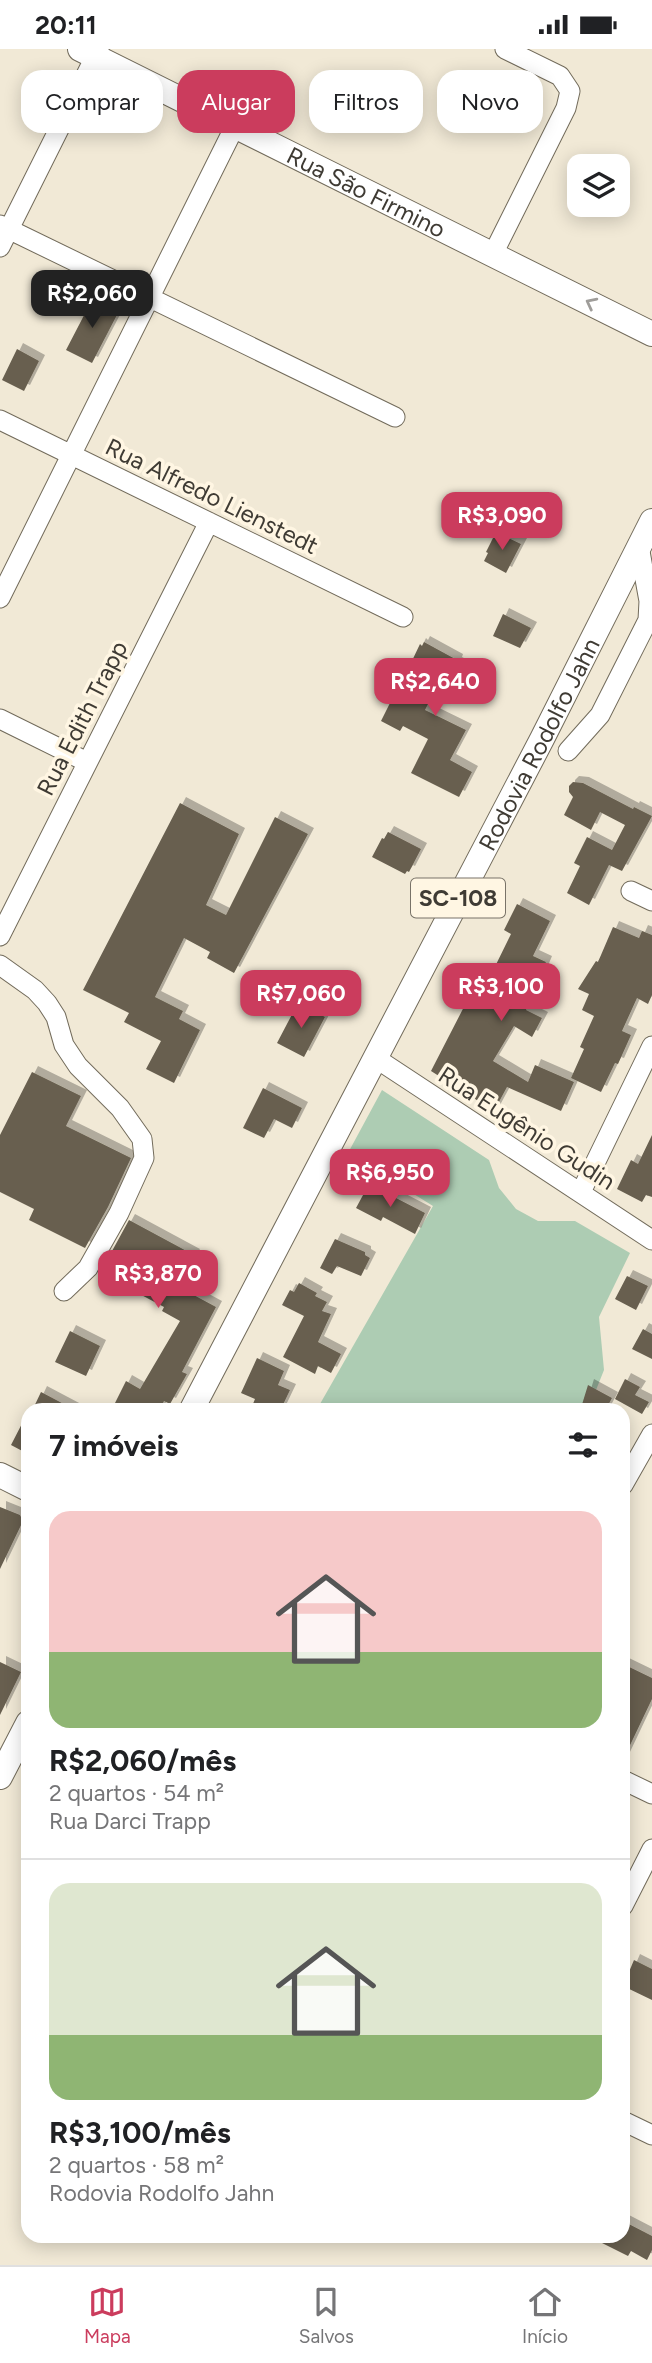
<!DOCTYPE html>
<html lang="pt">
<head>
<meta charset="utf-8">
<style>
  body { margin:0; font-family:Figtree,sans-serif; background:#f2f2f2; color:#202124; height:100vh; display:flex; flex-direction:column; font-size:26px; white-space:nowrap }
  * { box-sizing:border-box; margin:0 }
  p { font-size:23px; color:#757577 }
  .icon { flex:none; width:38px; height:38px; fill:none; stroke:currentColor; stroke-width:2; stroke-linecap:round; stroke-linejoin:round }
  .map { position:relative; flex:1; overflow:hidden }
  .drawer { position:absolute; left:21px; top:1354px; width:609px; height:840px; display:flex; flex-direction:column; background:#fff; border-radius:21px; box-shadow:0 4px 18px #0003 }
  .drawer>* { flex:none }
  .banner { position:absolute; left:21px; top:21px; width:611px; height:63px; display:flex; gap:14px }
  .fabs { position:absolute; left:567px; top:105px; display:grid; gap:14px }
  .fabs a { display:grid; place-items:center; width:63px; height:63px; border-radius:14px; background:#fff; box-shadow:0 4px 18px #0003; font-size:35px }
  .price { position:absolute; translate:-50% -60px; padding:0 16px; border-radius:14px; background:#cb3c5d; color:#fff; font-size:23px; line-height:46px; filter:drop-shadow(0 2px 4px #0008) }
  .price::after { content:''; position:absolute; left:50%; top:42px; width:21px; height:16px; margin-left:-10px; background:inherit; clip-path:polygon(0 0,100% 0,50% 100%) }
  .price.selected { background:#222; color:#fff }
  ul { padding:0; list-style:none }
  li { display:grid; align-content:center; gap:14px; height:371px; padding:0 28px }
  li+li { border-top:2px solid #e0e0e0 }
  li span { display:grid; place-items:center; height:217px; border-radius:21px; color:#555 }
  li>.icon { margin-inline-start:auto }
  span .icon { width:126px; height:126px; fill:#fffc; stroke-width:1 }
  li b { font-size:30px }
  h2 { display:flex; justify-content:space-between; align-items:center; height:84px; padding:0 28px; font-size:30px }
  .tag { padding:0 24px; border-radius:21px; background:#fff; box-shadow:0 4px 18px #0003; font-size:24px; line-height:63px }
  .tag.selected { background:#cb3c5d; color:#fff }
  .status { display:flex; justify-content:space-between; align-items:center; height:49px; padding:0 35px; background:#fff; direction:ltr }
  .status svg { height:19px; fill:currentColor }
  .tab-bar { display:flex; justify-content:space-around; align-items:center; height:98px; border-top:2px solid #e0e0e0; background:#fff; font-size:19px; color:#757577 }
  .tab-bar a { display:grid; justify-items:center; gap:4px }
  .tab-bar .selected { color:#cb3c5d }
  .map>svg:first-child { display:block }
  .green { fill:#adccb3 }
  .building { fill:#675f4f; filter:url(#shadow) }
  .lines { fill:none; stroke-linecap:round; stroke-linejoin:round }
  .minor-casing { stroke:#726b5b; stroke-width:21 }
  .major-casing { stroke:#726b5b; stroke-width:26 }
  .minor { stroke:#fff; stroke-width:19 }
  .major { stroke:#fff; stroke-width:24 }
  .oneway { stroke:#9f9d9a }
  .labels { text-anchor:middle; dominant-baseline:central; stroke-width:7; stroke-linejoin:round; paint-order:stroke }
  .shield { fill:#fff6e3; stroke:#797368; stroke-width:2 }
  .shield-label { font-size:23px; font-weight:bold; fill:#3f3b34 }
  .street-label { font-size:24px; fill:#3f3b34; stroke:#fff6e3 }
</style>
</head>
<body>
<div class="status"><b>20:11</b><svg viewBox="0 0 49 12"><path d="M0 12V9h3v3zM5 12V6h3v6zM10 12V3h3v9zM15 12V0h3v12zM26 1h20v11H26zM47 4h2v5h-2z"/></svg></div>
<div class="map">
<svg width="652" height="2216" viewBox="0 0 652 2216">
  <defs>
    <filter id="shadow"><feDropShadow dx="6" dy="-6" stdDeviation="0" flood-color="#0004"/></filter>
  </defs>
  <rect width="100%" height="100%" fill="#f1e9d6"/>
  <path class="green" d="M 382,1041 L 489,1111 L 499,1139 L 516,1160 L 538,1172 L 575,1172 L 630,1204 L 599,1268 L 604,1321 L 588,1361 L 316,1362 L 433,1157 L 348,1104 Z"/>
  <path class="building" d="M 93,249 L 119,262 L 92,314 L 66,301 Z
    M 17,300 L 39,312 L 24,342 L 2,331 Z
    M 496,483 L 521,495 L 506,524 L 484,512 L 488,504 L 486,503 Z
    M 503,565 L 531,579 L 520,599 L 493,587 Z
    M 424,593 L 457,611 L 456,614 L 486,629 L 476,649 L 440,631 L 425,661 L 466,681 L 450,711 L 472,723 L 459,748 L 411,724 L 428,690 L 403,677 L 400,682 L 381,672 L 394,646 L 408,653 L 423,622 L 410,616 L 420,595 L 422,597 Z
    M 573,733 L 583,734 L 633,760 L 634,758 L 652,767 L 622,822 L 609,816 L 589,856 L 567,844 L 580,817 L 574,814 L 587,788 L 612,801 L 625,776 L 600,763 L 591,781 L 564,766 L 573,748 L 569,743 L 569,737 Z
    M 180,754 L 239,785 L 206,856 L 226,866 L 275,768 L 308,785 L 234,924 L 207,909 L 210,903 L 184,889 L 155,948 L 183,962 L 179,970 L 200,981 L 174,1034 L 146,1020 L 161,992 L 124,973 L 129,964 L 83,941 Z
    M 388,783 L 421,800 L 409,823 L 407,822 L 405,825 L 372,808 L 382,789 L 384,790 Z
    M 517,855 L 550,872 L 533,907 L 546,913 L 526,961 L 542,969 L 532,988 L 514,977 L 493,1012 L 528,1033 L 535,1016 L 574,1033 L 561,1062 L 507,1038 L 494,1062 L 431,1022 L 467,952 L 453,944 L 461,929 L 484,940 L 511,885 L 504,881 Z
    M 613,878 L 639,889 L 642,882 L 652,886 L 652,946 L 648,955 L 637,949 L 622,982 L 631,986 L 618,1015 L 615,1014 L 601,1043 L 571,1029 L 584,1000 L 580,998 L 594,967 L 582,961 L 589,945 L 578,940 L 596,912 L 598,913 Z
    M 298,954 L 325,968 L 304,1008 L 277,994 Z
    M 32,1023 L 81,1047 L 66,1077 L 131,1109 L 108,1158 L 85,1199 L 29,1171 L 34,1160 L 0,1143 L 0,1086 Z
    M 263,1039 L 302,1059 L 292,1079 L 274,1070 L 264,1089 L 243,1079 Z
    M 652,1086 L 652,1148 L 646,1146 L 642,1153 L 617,1140 L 631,1111 L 638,1115 Z
    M 369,1135 L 425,1164 L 415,1185 L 383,1168 L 381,1172 L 356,1159 Z
    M 129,1171 L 194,1206 L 177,1237 L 216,1258 L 182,1323 L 187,1325 L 170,1355 L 164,1352 L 159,1362 L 111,1362 L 126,1332 L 140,1340 L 180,1272 L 162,1262 L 164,1258 L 100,1224 Z
    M 335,1190 L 365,1203 L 365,1206 L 370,1209 L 361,1227 L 337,1217 L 332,1225 L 320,1219 Z
    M 627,1227 L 648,1237 L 636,1261 L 615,1250 Z
    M 299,1234 L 317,1244 L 315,1247 L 327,1253 L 322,1262 L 331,1265 L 318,1293 L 341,1305 L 331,1324 L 318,1317 L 315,1325 L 283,1308 L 304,1267 L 282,1256 L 290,1241 L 294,1243 Z
    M 643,1280 L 652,1285 L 652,1310 L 632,1300 Z
    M 70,1282 L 100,1297 L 86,1327 L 55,1313 Z
    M 257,1309 L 284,1322 L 278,1336 L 290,1341 L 280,1362 L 250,1362 L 255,1350 L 241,1344 Z
    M 625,1330 L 640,1338 L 635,1346 L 649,1353 L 642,1365 L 615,1350 Z
    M 588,1336 L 612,1349 L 605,1362 L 580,1362 Z
    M 41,1343 L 77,1362 L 32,1362 Z
    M 28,1363 L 28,1405 L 11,1396 Z
    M 0,1458 L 20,1466 L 23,1472 L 0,1520 Z
    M 0,1613 L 21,1623 L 0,1666 Z
    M 623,1615 L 652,1629 L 652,1650 L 623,1711 Z
    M 634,1911 L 652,1920 L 652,1951 L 623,1937 Z
    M 623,2172 L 652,2187 L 652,2201 L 647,2211 L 631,2202 L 628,2207 L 590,2188 L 623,2188 Z"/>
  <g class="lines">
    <g class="minor-casing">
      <path id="minor" d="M 0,176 L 395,368
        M 0,198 L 99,0
        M 493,205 L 566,59 L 570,42 L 560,27 L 505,0
        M 0,371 L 403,568
        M 0,549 L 235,77
        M 0,670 L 87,713
        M 568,702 L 600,666 L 648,571 L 649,552 L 639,497
        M 631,842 L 652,852
        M 0,887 L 209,473
        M 0,916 L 35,941 L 47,954 L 56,968 L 64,996 L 78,1017 L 120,1059 L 142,1090 L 144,1109 L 119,1164 L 88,1219 L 64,1242
        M 374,1008 L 652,1191
        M 581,1143 L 652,997
        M 623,1436 L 652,1385
        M 623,1731 L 652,1745
        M 623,1857 L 652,1800
        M 623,2072 L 652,2086"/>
    </g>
    <g class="major-casing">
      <g id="major">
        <path id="s1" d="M 80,0 L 652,285"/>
        <path id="s2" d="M 191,1362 L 542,690 L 652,472"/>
        <path d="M 0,1426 L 28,1440"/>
        <path d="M 0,1728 L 28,1674"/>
      </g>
    </g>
    <use href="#minor" class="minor"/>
    <use href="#major" class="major"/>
  </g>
  <defs><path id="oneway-chevron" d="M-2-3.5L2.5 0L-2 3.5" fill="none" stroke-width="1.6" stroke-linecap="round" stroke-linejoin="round" transform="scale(1.75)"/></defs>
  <use class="oneway" href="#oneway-chevron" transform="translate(591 254) rotate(-153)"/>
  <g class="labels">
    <rect class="shield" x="411" y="829.5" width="94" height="39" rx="5"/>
    <g class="shield-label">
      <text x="458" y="849">SC-108</text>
    </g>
    <g class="street-label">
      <text stroke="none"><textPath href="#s1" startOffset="320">Rua São Firmino</textPath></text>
      <text transform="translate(212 447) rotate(26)">Rua Alfredo Lienstedt</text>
      <text transform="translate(82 669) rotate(-63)">Rua Edith Trapp</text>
      <text stroke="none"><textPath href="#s2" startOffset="752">Rodovia Rodolfo Jahn</textPath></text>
      <text transform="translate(527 1079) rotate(33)">Rua Eugênio Gudin</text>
    </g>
  </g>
</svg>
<div class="fabs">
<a><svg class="icon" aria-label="layers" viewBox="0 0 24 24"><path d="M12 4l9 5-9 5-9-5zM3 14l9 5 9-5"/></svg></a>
</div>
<b class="price selected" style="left:92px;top:281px">R$2,060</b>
<b class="price" style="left:502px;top:503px">R$3,090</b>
<b class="price" style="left:435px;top:669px">R$2,640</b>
<b class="price" style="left:501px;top:974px">R$3,100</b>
<b class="price" style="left:301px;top:981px">R$7,060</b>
<b class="price" style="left:390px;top:1160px">R$6,950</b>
<b class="price" style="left:158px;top:1261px">R$3,870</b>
<div class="banner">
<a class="tag">Comprar</a>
<a class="tag selected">Alugar</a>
<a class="tag">Filtros</a>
<a class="tag">Novo</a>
</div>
<section class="drawer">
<h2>7 imóveis<svg class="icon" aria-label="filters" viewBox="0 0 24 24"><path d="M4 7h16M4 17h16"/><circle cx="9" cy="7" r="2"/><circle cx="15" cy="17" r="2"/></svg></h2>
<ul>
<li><span style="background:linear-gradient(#f6c9c9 65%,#8fb573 0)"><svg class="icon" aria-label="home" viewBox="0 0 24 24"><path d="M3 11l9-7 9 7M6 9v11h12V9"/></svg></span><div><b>R$2,060/mês</b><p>2 quartos · 54 m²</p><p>Rua Darci Trapp</p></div></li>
<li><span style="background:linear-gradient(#dfe7d0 70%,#8fb573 0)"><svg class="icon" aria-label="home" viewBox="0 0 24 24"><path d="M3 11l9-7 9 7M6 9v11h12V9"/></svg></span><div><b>R$3,100/mês</b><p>2 quartos · 58 m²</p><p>Rodovia Rodolfo Jahn</p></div></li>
</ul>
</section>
</div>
<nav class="tab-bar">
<a class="selected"><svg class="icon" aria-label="map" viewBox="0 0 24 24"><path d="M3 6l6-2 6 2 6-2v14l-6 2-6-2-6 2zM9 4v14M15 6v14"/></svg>Mapa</a>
<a><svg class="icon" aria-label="saved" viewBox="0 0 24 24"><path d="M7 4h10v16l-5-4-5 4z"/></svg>Salvos</a>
<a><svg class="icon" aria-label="home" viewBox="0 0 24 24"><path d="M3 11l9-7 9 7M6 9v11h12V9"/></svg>Início</a>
</nav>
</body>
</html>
